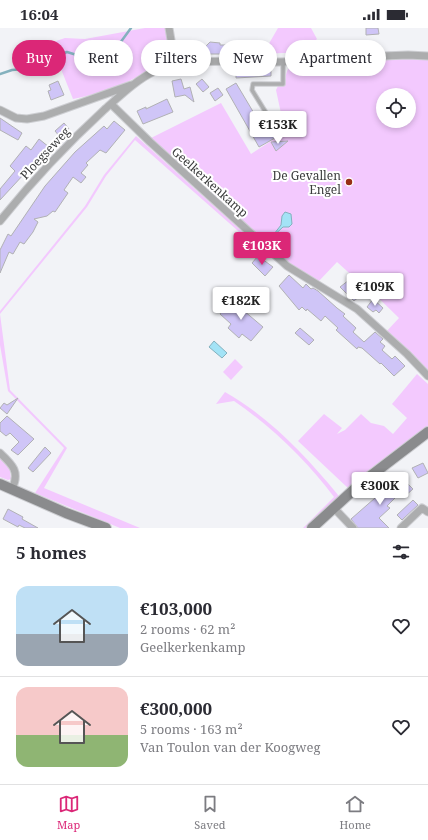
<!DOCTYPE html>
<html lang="en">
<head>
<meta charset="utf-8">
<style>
  body { margin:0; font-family:"Noto Serif",serif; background:#f7f7f7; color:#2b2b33; height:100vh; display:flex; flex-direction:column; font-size:15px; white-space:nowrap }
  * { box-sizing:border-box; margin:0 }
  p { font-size:13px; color:#7c7c81 }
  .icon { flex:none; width:22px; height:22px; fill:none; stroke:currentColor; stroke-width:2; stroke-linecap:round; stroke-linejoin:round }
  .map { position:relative; height:500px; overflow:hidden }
  .panel { display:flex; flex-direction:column; background:#fff; flex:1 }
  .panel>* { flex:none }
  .banner { position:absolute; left:12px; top:12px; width:404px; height:36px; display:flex; gap:8px }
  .controls { position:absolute; left:376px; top:60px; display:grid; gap:8px }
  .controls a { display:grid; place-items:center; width:40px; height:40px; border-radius:50%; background:#fff; box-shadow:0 2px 6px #0003; font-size:20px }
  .price { position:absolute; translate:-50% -34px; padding:0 9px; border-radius:4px; background:#fff; color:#222; font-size:13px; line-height:26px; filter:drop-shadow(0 1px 2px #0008) }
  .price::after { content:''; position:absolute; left:50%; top:24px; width:12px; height:9px; margin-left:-6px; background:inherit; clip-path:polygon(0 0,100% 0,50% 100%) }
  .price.on { background:#db2777; color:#fff }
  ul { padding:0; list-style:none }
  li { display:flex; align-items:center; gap:12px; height:100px; padding:0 16px }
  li+li { border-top:1px solid #e1e1e2 }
  li span { display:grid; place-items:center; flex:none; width:112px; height:80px; border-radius:12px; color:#555 }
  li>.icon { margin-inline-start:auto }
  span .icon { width:48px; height:48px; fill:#fffc; stroke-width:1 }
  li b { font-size:17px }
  h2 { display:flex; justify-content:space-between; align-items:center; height:48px; padding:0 16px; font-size:17px }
  .pill { padding:0 14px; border-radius:18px; background:#fff; box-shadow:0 2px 6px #0003; font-size:14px; line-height:36px }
  .pill.on { background:#db2777; color:#fff }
  .status { display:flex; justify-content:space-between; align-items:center; height:28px; padding:0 20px; background:#fff; direction:ltr }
  .status svg { height:11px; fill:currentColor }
  .tab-bar { display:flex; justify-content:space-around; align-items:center; height:56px; border-top:1px solid #e1e1e2; background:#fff; font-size:11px; color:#7c7c81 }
  .tab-bar a { display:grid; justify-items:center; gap:2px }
  .tab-bar .on { color:#db2777 }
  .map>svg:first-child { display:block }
  .green { fill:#f3c9fe; fill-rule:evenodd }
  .water { fill:#a3e3f6; stroke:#84b1be }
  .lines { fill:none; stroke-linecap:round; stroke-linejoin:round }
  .stream { stroke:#84b1be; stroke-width:2.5 }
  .building { fill:#cfc5f7; stroke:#b1b1b4 }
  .lane-casing { stroke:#cdced2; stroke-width:5.5 }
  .street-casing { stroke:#cdced2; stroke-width:9 }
  .secondary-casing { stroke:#cdced2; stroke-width:12 }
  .lane { stroke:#acadae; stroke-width:3.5 }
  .street { stroke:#acadae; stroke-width:7 }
  .secondary { stroke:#8a8b8d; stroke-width:10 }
  .poi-dot { fill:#982f16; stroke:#fff; stroke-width:1.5 }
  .labels { text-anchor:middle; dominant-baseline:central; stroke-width:4; stroke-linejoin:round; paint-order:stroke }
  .street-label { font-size:12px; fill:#3b3c3d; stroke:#fff }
  .poi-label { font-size:12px; fill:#3b3c3d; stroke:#fff; text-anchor:end }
</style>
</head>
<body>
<div class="status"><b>16:04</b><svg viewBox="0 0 49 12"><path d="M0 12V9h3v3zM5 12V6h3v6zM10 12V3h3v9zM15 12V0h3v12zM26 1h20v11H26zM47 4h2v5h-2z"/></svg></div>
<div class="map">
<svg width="428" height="500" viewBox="0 0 428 500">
  <rect width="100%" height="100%" fill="#f2f3f7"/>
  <path class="green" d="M 145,0 L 166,0 C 167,10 172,27 165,35 C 151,41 138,49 123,56 C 108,62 89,68 73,71 L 59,36 L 42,38 L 36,30 L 36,25 L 52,19 L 56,13 L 65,10 L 85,11 Z
    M 278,0 L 311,0 L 317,11 L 303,24 L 243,27 L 244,21 L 267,19 Z
    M 407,30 L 428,31 L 428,343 L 385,305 L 399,290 L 359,251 L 357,252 L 337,234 L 318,254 L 292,239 L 149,111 L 221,75 L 251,126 L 285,104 L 276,62 L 279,56 L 285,52 C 287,42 287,39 297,36 ZM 383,67 L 409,67 L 409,93 L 383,93 Z
    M 136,108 L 252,212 L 249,216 L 249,214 L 237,202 L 135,112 L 106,148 L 87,179 L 0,286 L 10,362 L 67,420 L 44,460 L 140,500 L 120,500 L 35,465 L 64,420 L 8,363 L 0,317 L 0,283 L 85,178 L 104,147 Z
    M 235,331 L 243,339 L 231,352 L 223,344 Z
    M 417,346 L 428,356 L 428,398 L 349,461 L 298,413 L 324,386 L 342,400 L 337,406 L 345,402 L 361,386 L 371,395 L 384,398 L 393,406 L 407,390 L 392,376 Z
    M 225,364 C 269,389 306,428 338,467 L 339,469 L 308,500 L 303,500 L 334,469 C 308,434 271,398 234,373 L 216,376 Z
    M 0,429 L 12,443 L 10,444 L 11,451 L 8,452 L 0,449 Z"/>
  <path class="water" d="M 121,14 C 119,35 107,41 89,41 L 78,30 L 78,27 L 97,20 Z
    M 285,184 L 291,186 L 292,196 L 289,199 L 283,199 L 271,210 L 281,197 L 282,188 Z
    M 214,313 L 227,325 L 222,330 L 209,319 Z"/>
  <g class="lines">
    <path class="stream" d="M 120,15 L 131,0
      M 0,46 L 12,42 L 24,41 L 67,24 L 80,28"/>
  </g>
  <path class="building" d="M 366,0 L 378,0 L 379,6 L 366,7 Z
    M 210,14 L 220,15 L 220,17 L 226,17 L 225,26 L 188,26 L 187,17 L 199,16 L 200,24 Z
    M 271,42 L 271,48 L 236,50 L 236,43 Z
    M 181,51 L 184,61 L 190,59 L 194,74 L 185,67 L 175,69 L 172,53 Z
    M 202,51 L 209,59 L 203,64 L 196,56 Z
    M 58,53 L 64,67 L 51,72 L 48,63 L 51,62 L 49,57 Z
    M 236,55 L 267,107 L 271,104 L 275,110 L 259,119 L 226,61 Z
    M 218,60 L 223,67 L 215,73 L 210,65 Z
    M 167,71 L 173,84 L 143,96 L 137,83 L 146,79 L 146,81 Z
    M 0,90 L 22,105 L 18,112 L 0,102 Z
    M 114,93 L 125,102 L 106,125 L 100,122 L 86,135 L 88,137 L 81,145 L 86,149 L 81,155 L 73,149 L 64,162 L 68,165 L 55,184 L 53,183 L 47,188 L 34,191 L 38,194 L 33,204 L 24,216 L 20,214 L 13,226 L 9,224 L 0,245 L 0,222 L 8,206 L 11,208 L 45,158 L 75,124 L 104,98 L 107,101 Z
    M 64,95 L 69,101 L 60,109 L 55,103 Z
    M 39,111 L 49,119 L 0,172 L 0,161 L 15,143 L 10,138 L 26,118 L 31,122 Z
    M 288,113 L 276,123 L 271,114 Z
    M 258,228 L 273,239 L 265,248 L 252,235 Z
    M 289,247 L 303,260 L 306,256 L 311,261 L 313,260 L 318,263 L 337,280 L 345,286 L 343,288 L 356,300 L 353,304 L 364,314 L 375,304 L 383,311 L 380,314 L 385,318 L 382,322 L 392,331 L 395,328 L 405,338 L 394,348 L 381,335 L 380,336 L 362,320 L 358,319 L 357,321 L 336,302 L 338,300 L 325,288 L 321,293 L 307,281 L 306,283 L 302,279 L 299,282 L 279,258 Z
    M 359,251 L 365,259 L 358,265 L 361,267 L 354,273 L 340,259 L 349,252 L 353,257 Z
    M 230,271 L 263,299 L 251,313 L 242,306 L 239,310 L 228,300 L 231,296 L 220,286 Z
    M 373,271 L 383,280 L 379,285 L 376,282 L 373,284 L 367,279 Z
    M 300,300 L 314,312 L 309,317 L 295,305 Z
    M 18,370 L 7,386 L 0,380 L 4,375 L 7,377 Z
    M 7,388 L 34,411 L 18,427 L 11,422 L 19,414 L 10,405 L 6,408 L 0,403 L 0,395 Z
    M 45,419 L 51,425 L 33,444 L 28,440 Z
    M 423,435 L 428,445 L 418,450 L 412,440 Z
    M 399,449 L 403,454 L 404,452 L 413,461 L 405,468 L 401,464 L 387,478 L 390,480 L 379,490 L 389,500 L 358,500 L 351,491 Z
    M 413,472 L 418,477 L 402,492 L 397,487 Z
    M 8,481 L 23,489 L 22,491 L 38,500 L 25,500 L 19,497 L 18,499 L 3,491 Z"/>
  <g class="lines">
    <g class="lane-casing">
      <path id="lane" d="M 276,101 L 252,62 L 253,56 L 283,56 L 283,34"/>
    </g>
    <g class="street-casing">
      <path id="street" d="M 169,0 L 175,36
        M 111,76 L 150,114 L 287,238 L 357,281 L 407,326 L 428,348
        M 0,82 L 16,90 L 27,91 L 44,88 L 131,57
        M 0,193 C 32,153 67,116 105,81 C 121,67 136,52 155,43 C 189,28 243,35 281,34 C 323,33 365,28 408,27 L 428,28
        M 0,425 C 13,437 20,444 12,461
        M 333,479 L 353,500
        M 401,500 L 422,480 L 428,484"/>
    </g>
    <g class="secondary-casing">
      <path id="secondary" d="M 0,456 L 66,485 L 106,500
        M 312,500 L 360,456 L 428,404"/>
    </g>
    <use href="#lane" class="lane"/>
    <use href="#street" class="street"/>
    <use href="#secondary" class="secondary"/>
  </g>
  <circle class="poi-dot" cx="349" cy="154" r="4"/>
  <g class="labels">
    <g class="street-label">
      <text transform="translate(45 125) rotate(-47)">Ploegseweg</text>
      <text transform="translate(210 154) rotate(42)">Geelkerkenkamp</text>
    </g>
    <g class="poi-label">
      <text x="341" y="147">De Gevallen<tspan x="341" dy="14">Engel</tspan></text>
    </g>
  </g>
</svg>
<div class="controls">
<a><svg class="icon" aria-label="locate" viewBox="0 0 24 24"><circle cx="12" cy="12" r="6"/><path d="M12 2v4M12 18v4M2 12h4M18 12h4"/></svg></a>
</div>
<b class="price" style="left:278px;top:117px">€153K</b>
<b class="price on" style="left:262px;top:238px">€103K</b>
<b class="price" style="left:375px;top:279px">€109K</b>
<b class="price" style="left:241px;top:293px">€182K</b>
<b class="price" style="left:380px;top:478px">€300K</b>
<div class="banner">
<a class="pill on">Buy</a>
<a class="pill">Rent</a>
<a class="pill">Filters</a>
<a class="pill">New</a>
<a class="pill">Apartment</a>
</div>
</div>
<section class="panel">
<h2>5 homes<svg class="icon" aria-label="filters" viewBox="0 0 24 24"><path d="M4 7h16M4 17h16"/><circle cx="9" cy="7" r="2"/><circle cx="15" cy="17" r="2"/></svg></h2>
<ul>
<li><span style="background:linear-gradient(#bfe0f5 60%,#9aa5b1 0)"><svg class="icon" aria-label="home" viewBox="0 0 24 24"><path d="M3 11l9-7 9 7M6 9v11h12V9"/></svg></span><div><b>€103,000</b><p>2 rooms · 62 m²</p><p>Geelkerkenkamp</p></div><svg class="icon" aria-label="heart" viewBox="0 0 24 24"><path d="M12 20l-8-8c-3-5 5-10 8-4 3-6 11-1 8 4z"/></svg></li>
<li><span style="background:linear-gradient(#f6c9c9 60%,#8fb573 0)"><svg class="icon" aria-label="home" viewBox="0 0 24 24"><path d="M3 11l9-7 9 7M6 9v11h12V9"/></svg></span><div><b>€300,000</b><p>5 rooms · 163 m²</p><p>Van Toulon van der Koogweg</p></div><svg class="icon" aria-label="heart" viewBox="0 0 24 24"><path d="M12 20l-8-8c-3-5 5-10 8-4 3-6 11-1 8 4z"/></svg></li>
</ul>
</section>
<nav class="tab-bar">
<a class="on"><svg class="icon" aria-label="map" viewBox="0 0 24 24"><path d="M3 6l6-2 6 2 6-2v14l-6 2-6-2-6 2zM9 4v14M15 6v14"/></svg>Map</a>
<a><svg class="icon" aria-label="saved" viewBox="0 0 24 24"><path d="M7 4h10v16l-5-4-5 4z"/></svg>Saved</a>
<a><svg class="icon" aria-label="home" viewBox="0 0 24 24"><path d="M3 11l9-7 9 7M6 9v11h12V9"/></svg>Home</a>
</nav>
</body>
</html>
